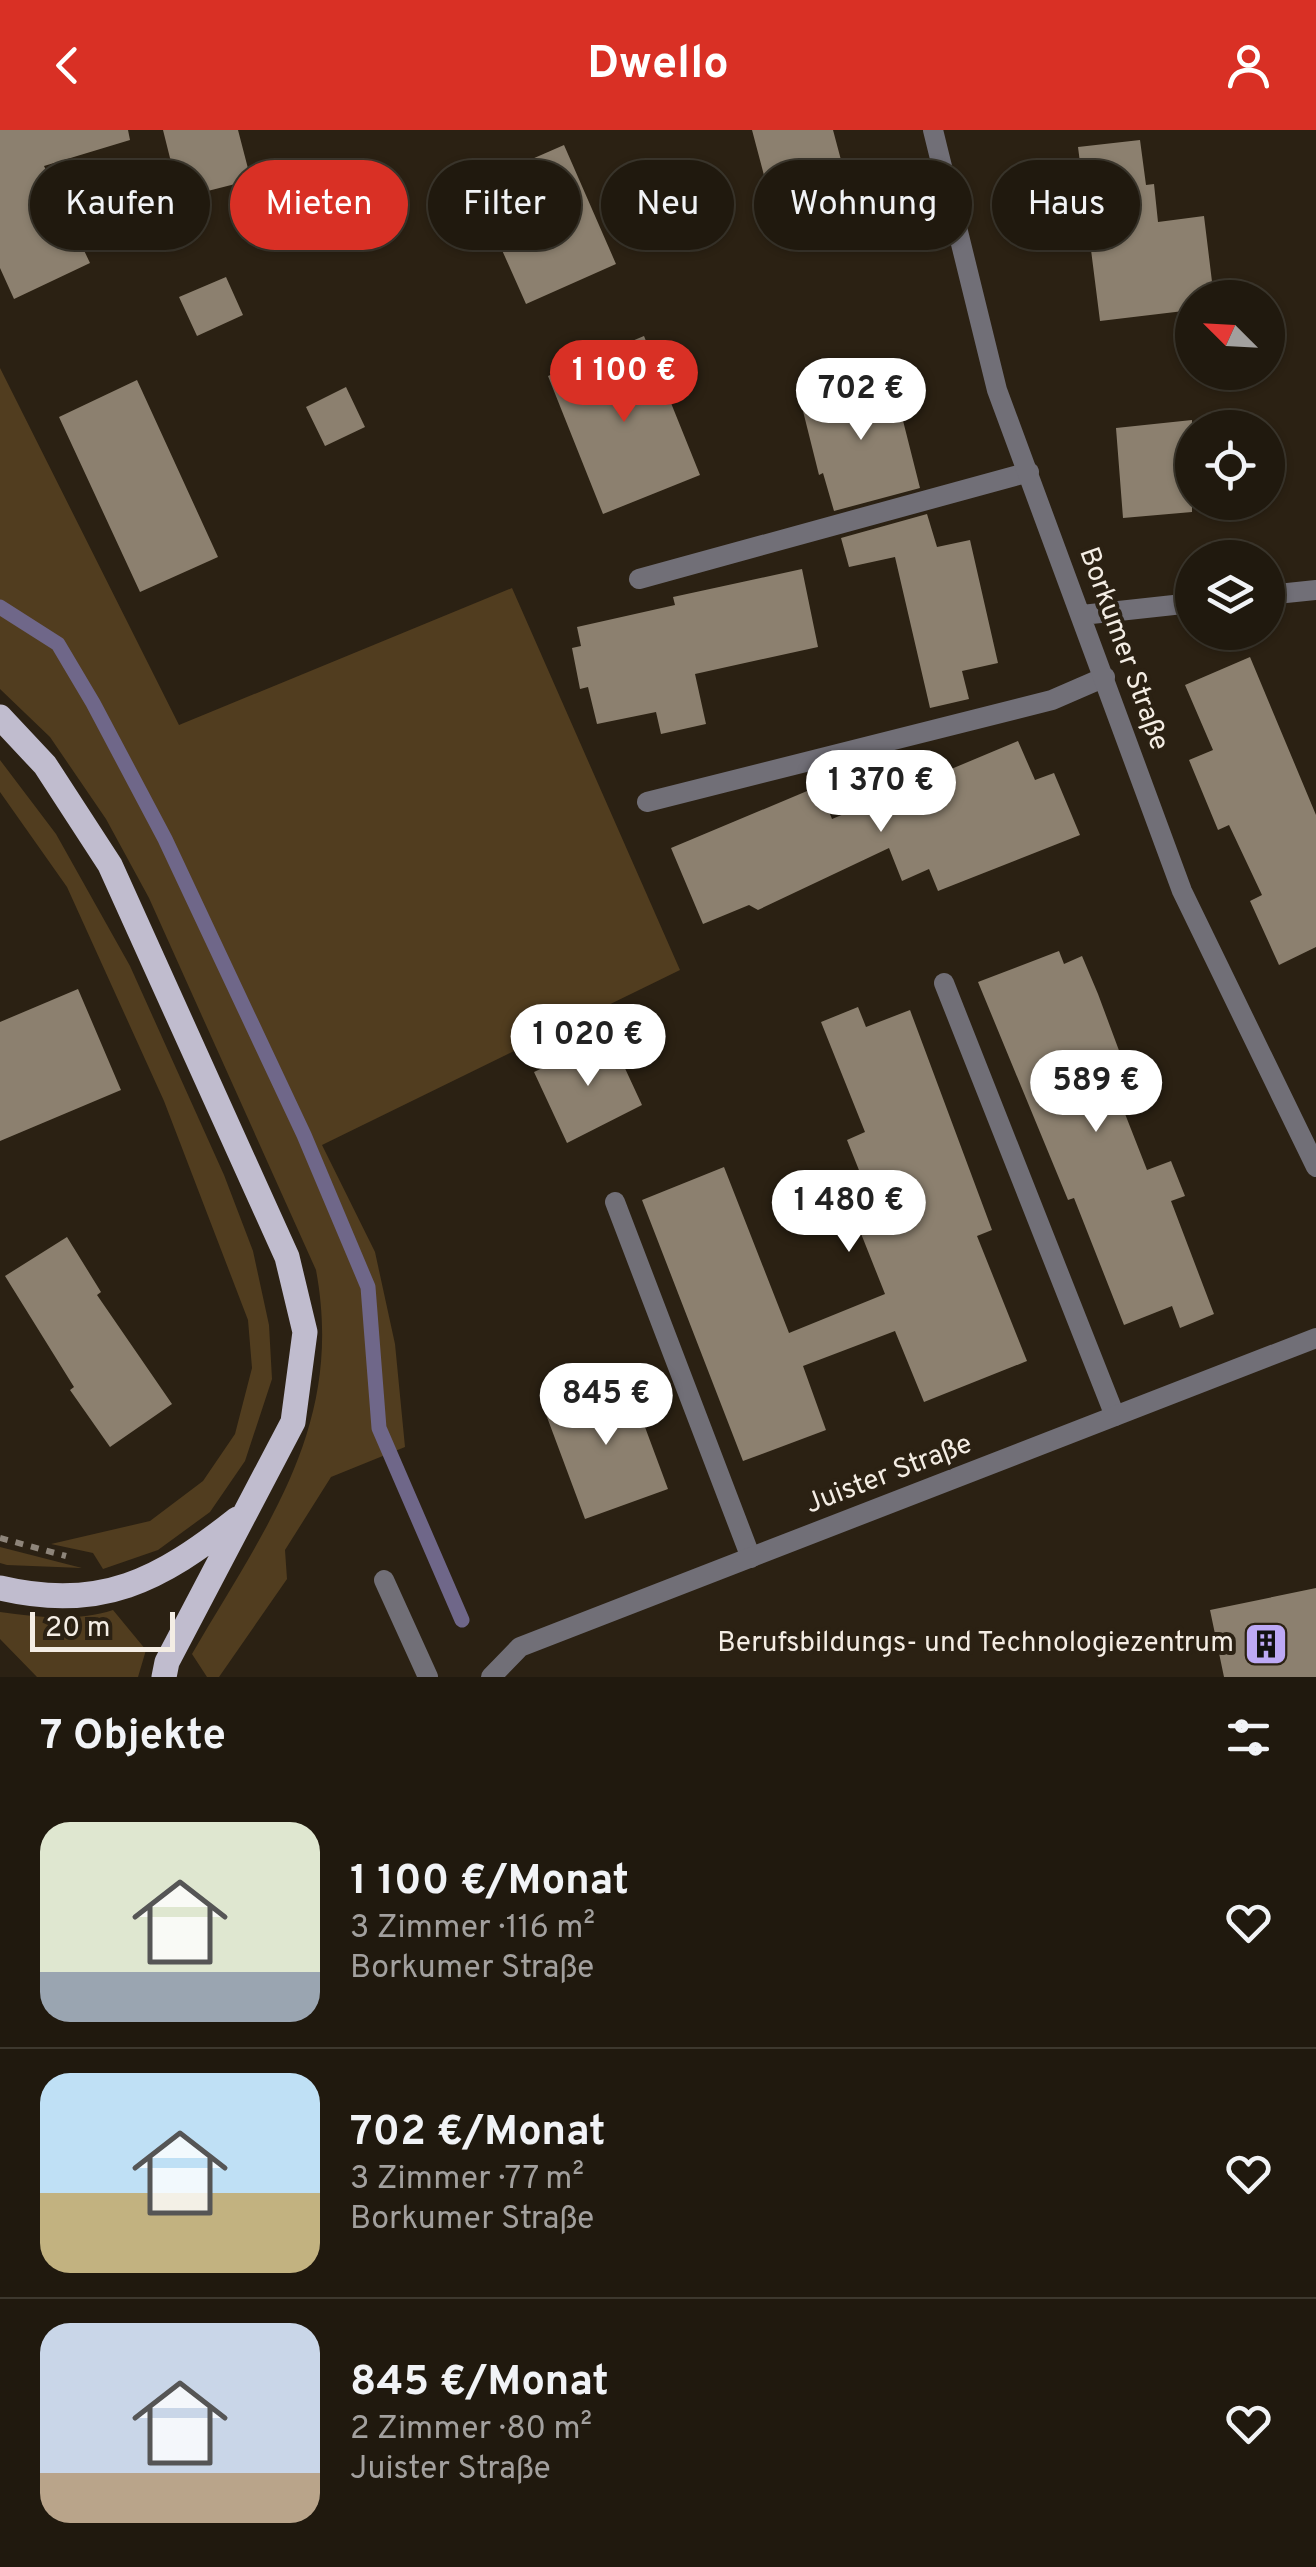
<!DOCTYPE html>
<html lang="de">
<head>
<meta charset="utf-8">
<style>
  body { margin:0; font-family:Overpass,sans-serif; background:#2d261c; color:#f1f3f6; height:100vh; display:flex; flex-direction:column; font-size:38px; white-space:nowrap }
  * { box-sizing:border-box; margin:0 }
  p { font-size:32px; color:#a2a09e }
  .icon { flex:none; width:55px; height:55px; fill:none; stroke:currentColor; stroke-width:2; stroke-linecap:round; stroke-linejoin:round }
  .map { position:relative; height:1547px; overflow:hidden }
  .details { display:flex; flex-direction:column; background:#20190e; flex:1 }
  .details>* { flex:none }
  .guide { position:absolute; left:30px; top:30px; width:1258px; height:90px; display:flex; gap:20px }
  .needle { width:65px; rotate:294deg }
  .fabs { position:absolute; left:1175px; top:150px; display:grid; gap:20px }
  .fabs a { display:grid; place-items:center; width:110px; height:110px; border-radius:50%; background:#20190e; box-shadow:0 2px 8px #0004,0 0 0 2px #3d382e; font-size:50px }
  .scale { position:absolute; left:30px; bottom:25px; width:145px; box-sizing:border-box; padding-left:10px; border:5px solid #f4ede4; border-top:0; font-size:28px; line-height:35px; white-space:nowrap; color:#f4ede4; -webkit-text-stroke:8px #2b2113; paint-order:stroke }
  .price { position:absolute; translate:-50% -85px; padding:0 22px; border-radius:35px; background:#fff; color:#222; font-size:32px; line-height:65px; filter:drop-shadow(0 2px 5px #0008) }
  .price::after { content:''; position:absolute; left:50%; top:60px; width:30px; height:22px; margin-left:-15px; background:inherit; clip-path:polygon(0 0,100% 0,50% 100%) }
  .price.on { background:#d93025; color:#fff }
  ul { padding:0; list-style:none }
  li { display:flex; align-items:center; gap:30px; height:250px; padding:0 40px }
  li+li { border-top:2px solid #3d382e }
  li span { display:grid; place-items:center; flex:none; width:280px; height:200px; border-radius:30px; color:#555 }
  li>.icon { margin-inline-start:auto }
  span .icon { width:120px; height:120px; fill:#fffc; stroke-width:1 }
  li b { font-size:42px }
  h2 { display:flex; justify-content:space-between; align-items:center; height:120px; padding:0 40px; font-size:42px }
  .tag { padding:0 35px; border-radius:45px; background:#20190e; box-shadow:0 2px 8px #0004,0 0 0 2px #3d382e; font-size:35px; line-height:90px }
  .tag.on { background:#d93025; color:#fff }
  header { display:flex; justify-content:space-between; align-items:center; height:130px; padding:0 40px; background:#d93025; color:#fff; font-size:45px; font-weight:700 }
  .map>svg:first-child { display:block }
  .green { fill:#513d1f }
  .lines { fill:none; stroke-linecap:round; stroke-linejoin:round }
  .stream { stroke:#6f6789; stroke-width:15 }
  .building { fill:#8c806f }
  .path { stroke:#8e857a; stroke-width:6; stroke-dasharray:8 8; stroke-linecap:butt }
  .lane { stroke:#716f77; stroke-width:20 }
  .street { stroke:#716f77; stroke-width:20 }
  .primary { stroke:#c0bcce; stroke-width:25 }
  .labels { text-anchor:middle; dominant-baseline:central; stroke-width:8; stroke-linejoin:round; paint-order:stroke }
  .street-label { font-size:28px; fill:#f4ede4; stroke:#2b2113 }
  .poi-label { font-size:28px; fill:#f4ede4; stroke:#2b2113; text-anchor:end }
</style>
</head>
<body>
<header><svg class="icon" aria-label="back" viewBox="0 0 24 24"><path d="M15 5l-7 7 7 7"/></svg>Dwello<svg class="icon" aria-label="person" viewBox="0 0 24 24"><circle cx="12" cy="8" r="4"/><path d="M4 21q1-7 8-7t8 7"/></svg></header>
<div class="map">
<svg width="1316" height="1547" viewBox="0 0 1316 1547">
  <rect width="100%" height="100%" fill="#2b2113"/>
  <path class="green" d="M 0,238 L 179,595 L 512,458 L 680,840 L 322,1015 L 375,1122 L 395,1214 L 405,1317 L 331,1347 L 285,1420 L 287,1449 L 219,1547 L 207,1547 L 192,1524 C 266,1396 345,1296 316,1140 L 149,768 L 106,689 L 50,607 L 0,559 Z
    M 0,630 L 56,704 L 130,836 L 224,1045 L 253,1121 L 269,1195 L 272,1249 L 245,1331 L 210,1382 L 158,1420 L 103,1439 L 93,1423 L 51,1414 L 150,1391 L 203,1351 L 235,1304 L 252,1238 L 248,1190 L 164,971 L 67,757 L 0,662 Z
    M 0,1417 L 82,1438 L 7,1435 L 0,1433 Z
    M 113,1480 L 146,1520 L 138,1547 L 37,1547 L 0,1509 L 0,1482 C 37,1487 76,1492 113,1480 Z"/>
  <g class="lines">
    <path class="stream" d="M 0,477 L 58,514 L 93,573 L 165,709 L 304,1005 L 368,1157 L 379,1298 L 462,1490"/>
  </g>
  <path class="building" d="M 0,0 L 128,0 L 130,10 L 44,36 L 90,133 L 14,169 L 0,138 Z
    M 163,0 L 238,0 L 251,50 L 180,68 Z
    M 752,0 L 833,0 L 845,45 L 769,64 Z
    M 1140,10 L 1146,55 L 1154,54 L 1158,92 L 1204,86 L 1214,168 L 1192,168 L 1192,180 L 1100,191 L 1078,17 Z
    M 564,15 L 616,134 L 526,174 L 473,55 Z
    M 226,147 L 243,185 L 197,206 L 179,167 Z
    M 644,206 L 700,345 L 603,384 L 548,246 Z
    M 892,247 L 920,358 L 834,381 L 823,343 L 819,345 L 800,269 Z
    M 137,250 L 218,427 L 140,462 L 59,287 Z
    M 346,257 L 365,297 L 325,316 L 306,277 Z
    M 1192,290 L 1192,382 L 1123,388 L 1116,298 Z
    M 927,384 L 937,417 L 970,410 L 998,533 L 962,541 L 969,569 L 930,578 L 895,427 L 849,437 L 841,408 Z
    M 802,439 L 818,517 L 695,544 L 706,594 L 661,604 L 656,582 L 597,594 L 588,557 L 580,559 L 572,518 L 581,516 L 577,497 L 675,475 L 673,467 Z
    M 1250,527 L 1316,685 L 1316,817 L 1279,835 L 1250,771 L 1262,765 L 1229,695 L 1218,700 L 1189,630 L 1213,620 L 1185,555 Z
    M 1018,611 L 1035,650 L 1054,643 L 1080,705 L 938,761 L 929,739 L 902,751 L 889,718 L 758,780 L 749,775 L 703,794 L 671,718 L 819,656 L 832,689 Z
    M 1059,821 L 1064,834 L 1082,826 L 1098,864 L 1127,942 L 1111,948 L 1147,1040 L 1171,1031 L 1185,1066 L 1171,1071 L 1214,1184 L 1180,1198 L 1172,1176 L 1124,1195 L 1074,1068 L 1068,1070 L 978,852 Z
    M 78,859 L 121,960 L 0,1011 L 0,892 Z
    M 858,877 L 866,897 L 910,880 L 992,1100 L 977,1106 L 1027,1231 L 924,1272 L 895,1201 L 803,1236 L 826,1300 L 743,1331 L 642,1070 L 724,1037 L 789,1203 L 885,1164 L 858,1096 L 878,1088 L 847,1010 L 865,1002 L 821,892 Z
    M 610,906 L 642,975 L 567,1013 L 534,942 Z
    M 67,1107 L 101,1162 L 97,1165 L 172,1274 L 110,1317 L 70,1260 L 74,1257 L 5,1146 Z
    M 626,1246 L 668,1359 L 585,1389 L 544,1279 Z
    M 1316,1458 L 1316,1547 L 1224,1547 L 1210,1480 Z"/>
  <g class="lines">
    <path class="path" d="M 0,1408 L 66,1426"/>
    <path class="lane" d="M 639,449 L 1029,342
      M 647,672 L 1052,570 L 1105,547
      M 944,853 L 1115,1286
      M 615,1072 L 751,1428
      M 384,1450 L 428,1547"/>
    <path class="street" d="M 933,0 L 997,260 L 1182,761 L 1316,1037
      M 1268,465 L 1316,460
      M 1082,485 L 1192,473
      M 491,1547 L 520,1517 L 1316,1208"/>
    <path class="primary" d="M 0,587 L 45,635 L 110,735 L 287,1127 L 305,1202 L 293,1292 L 167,1532 L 164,1547
      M 0,1458 C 101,1482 160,1450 237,1389"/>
  </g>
  <defs>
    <g id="building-square" transform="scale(2.25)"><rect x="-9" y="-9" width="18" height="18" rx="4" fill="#bda9f5" stroke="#2b2113"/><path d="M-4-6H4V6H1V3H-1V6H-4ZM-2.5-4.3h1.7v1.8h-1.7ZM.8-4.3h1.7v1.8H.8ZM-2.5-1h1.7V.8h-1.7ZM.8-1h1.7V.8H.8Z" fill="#111"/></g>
  </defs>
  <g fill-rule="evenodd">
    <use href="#building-square" x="1266" y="1514"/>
  </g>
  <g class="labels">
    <g class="street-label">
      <text transform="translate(1123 519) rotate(70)">Borkumer Straße</text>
      <text transform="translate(889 1345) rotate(-21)">Juister Straße</text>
    </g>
    <g class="poi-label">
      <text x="1234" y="1514">Berufsbildungs- und Technologiezentrum</text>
    </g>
  </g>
</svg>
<div class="fabs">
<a><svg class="needle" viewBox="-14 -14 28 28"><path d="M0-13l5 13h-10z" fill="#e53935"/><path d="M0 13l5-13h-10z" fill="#a2a09e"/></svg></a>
<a><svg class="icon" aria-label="locate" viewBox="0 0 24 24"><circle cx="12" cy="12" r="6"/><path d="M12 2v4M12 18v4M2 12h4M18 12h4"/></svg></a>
<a><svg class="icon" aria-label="layers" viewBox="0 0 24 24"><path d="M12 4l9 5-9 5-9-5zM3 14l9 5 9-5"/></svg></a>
</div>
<div class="scale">20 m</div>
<b class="price on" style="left:624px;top:295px">1 100 €</b>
<b class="price" style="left:861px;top:313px">702 €</b>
<b class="price" style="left:881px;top:705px">1 370 €</b>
<b class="price" style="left:588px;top:959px">1 020 €</b>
<b class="price" style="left:1096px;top:1005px">589 €</b>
<b class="price" style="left:849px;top:1125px">1 480 €</b>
<b class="price" style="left:606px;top:1318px">845 €</b>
<div class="guide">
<a class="tag">Kaufen</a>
<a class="tag on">Mieten</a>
<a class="tag">Filter</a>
<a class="tag">Neu</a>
<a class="tag">Wohnung</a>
<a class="tag">Haus</a>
</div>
</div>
<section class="details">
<h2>7 Objekte<svg class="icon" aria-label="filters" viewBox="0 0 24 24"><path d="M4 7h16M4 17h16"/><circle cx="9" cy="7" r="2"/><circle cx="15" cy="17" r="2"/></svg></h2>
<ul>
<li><span style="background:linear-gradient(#dfe7d0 75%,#9aa5b1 0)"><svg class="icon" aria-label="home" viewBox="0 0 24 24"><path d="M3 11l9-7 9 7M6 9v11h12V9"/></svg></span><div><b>1 100 €/Monat</b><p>3 Zimmer · 116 m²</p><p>Borkumer Straße</p></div><svg class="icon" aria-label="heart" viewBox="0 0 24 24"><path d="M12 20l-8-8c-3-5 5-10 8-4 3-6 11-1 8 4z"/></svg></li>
<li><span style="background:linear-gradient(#bfe0f5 60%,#c2b280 0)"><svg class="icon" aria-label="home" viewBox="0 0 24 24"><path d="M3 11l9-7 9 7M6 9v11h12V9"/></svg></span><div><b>702 €/Monat</b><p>3 Zimmer · 77 m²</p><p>Borkumer Straße</p></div><svg class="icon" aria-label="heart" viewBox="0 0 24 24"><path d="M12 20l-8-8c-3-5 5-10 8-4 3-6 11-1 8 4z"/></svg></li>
<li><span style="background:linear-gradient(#c9d6e8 75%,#b9a48a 0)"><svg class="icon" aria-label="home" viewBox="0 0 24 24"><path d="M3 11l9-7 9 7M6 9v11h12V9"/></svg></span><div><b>845 €/Monat</b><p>2 Zimmer · 80 m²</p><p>Juister Straße</p></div><svg class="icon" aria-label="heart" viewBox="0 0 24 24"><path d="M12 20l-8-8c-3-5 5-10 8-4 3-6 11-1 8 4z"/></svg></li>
</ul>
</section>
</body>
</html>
